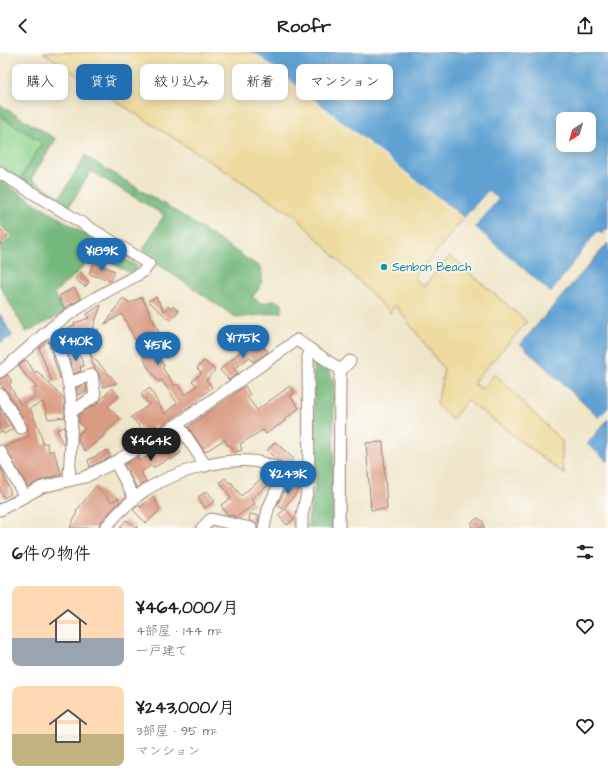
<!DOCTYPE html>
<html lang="ja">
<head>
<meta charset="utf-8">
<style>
  body { margin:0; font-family:"Architects Daughter","Klee One",sans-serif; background:#f6f6f6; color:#222; height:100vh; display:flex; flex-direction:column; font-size:15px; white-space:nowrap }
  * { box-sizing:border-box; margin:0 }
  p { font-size:13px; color:#767676 }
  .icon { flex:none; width:22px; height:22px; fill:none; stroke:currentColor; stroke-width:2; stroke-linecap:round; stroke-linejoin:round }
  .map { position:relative; height:476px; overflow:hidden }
  .side { display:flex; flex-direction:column; background:#fff; flex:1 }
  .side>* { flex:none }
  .top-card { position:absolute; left:12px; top:12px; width:400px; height:36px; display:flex; gap:8px }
  .needle { width:26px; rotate:217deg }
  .controls { position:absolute; left:556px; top:60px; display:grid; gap:8px }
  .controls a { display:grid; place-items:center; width:40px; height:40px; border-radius:8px; background:#fff; box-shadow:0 2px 10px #0003; font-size:20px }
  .price { position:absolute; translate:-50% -34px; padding:0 9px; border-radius:14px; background:#1f6fb2; color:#fff; font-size:13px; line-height:26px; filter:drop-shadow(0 1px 2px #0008) }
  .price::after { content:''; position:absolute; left:50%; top:24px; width:12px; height:9px; margin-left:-6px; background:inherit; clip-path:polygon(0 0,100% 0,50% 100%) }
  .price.selected { background:#222; color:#fff }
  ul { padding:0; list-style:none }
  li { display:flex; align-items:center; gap:12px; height:100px; padding:0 12px }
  li span { display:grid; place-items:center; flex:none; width:112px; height:80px; border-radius:8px; color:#555 }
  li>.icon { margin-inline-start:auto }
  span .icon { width:48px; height:48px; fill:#fffc; stroke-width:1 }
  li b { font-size:17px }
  h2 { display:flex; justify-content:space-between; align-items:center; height:48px; padding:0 12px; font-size:17px }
  .tag { padding:0 14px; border-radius:8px; background:#fff; box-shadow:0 2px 10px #0003; font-size:14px; line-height:36px }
  .tag.selected { background:#1f6fb2; color:#fff }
  header { display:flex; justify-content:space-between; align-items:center; height:52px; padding:0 12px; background:#fff; font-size:18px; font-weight:700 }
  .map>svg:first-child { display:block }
  .green { fill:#91d791; stroke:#6e7b5e }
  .forest { fill:#74b87b; stroke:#5f6c53 }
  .sand { fill:#eeda9e; stroke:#9c7c64 }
  .water { fill:#5ea1d2; stroke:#54607e; fill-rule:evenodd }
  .pier { fill:#efe6ca }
  .building { fill:#da9b83 }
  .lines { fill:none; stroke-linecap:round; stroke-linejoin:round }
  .minor-casing { stroke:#9c827a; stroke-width:13 }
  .minor { stroke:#fff; stroke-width:11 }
  .culture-dot { fill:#0f9aa8; stroke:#fdfcf7; stroke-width:1.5 }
  .labels { text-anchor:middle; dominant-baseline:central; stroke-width:3; stroke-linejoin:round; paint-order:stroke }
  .culture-label { font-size:12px; fill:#0d838f; stroke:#fdfcf7; text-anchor:start }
</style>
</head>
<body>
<header><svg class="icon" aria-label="back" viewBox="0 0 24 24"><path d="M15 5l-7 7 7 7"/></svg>Roofr<svg class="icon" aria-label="share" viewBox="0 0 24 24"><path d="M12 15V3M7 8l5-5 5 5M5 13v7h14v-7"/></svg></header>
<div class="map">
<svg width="608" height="476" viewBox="0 0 608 476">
  <rect width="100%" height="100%" fill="#fdfcf7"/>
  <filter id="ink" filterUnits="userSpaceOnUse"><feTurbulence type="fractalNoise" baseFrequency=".025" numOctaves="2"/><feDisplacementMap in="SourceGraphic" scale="8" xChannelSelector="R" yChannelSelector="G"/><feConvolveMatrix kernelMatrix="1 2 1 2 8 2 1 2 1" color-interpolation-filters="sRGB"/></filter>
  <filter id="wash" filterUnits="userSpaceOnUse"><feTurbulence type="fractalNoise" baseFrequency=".012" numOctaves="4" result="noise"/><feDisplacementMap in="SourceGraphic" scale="16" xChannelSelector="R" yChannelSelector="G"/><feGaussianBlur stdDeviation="0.9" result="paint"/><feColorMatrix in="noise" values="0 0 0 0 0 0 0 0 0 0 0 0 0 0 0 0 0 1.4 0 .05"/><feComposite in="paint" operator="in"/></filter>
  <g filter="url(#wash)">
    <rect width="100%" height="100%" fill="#efe6ca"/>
    <path class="green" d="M 0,64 L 42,90 L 20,127 L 0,115 Z"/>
    <path class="forest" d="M 0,53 L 56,87 L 31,127 L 60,145 L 85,104 L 177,160 L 261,216 C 264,228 261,236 252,245 L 262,252 L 274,248 L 282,252 L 282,260 L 237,266 L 141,201 L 164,163 L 91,119 L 68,156 L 20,127 L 42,91 L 0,64 Z
      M 0,129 L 138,215 L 130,221 L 95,202 L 74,224 L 54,241 L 65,261 L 26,280 L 0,234 L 0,195 L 11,184 L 0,173 Z
      M 319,308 L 328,315 L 334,330 L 333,476 L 308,476 C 308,459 314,444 316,427 L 313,311 Z"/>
    <path class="sand" d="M 43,0 L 252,0 L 464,166 L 414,226 L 424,234 L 450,204 L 527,270 L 473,331 L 482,337 L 495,322 L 562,389 L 562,412 L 565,423 L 467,348 L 452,368 L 437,353 L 444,317 L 395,253 L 390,261 L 295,164 L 97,37 Z"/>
    <path class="water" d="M 252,0 L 608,0 L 608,177 L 602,182 L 597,180 L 551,241 L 475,175 L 498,147 L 488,139 L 464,166 ZM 563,67 L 589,67 L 589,93 L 563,93 Z
      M 608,191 L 608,356 L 599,366 L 520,292 Z
      M 0,262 L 12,284 L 0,291 Z
      M 608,367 L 608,410 L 587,392 Z"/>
    <path class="pier" d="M 250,0 L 259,4 L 464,166 L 488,139 L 498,147 L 475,175 L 551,241 L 597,180 L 602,182 L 608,177 L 608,180 L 602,184 L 597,182 L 552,242 L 550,243 L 473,176 L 495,148 L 488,142 L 466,168 L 463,168 Z
      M 608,189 L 520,292 L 598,366 L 608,356 L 608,359 L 598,368 L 518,292 Z
      M 608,365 L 587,392 L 608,410 L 608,412 L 585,392 Z"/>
    <g id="blocks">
      <path class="building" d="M 0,177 L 8,184 L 0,193 Z
        M 94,210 L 115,219 L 111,229 L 89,222 Z
        M 80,220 L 89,230 L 85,235 L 75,227 Z
        M 74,236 L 81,247 L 64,256 L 59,248 L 61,247 L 59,244 Z
        M 142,245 L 165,292 L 153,298 L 164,313 L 163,317 L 175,334 L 177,332 L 185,343 L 197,334 L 192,329 L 202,321 L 197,316 L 204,309 L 215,318 L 206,328 L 212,335 L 194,351 L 158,376 L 156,373 L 145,381 L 131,365 L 149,353 L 141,342 L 150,336 L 164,362 L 177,351 L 162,328 L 159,330 L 147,314 L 136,287 L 135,288 L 122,262 L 105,272 L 123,246 L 130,251 Z
        M 156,245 L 164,259 L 168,254 L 171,257 L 173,254 L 179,259 L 170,268 L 148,249 Z
        M 101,253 L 93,276 L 99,278 L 88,284 L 63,289 L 60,279 L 75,273 L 74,271 L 89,266 L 87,262 Z
        M 48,289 L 60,327 L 52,330 L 39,296 Z
        M 241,294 L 264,295 L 268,300 L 253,310 L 250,305 L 234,317 L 238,321 L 229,328 L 220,318 L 240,300 Z
        M 77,299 L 79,300 L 84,314 L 80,315 L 81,319 L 73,322 L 68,302 Z
        M 90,302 L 117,331 L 103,335 L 99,322 L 95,317 Z
        M 26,308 L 35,321 L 37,319 L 64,347 L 65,365 L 48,367 L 43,350 L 30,356 L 40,379 L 43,392 L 47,391 L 49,400 L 53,398 L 62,422 L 39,429 L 28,435 L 5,395 L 29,384 L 27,380 L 28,375 L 6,338 L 0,332 L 0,327 L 8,323 L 12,330 L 9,332 L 20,352 L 36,345 L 33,337 L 37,336 L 26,324 L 19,313 Z
        M 86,332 L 87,340 L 77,343 L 76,336 Z
        M 245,334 L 250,343 L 247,345 L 257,358 L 290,334 L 295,341 L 290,344 L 299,356 L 284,368 L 285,369 L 266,382 L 263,378 L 240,392 L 242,398 L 234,401 L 231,393 L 228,394 L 225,387 L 205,400 L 188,375 Z
        M 112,336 L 119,344 L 108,354 L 120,367 L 105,381 L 106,382 L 85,399 L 78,389 L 78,382 L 85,377 L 79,370 L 79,363 L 94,353 L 95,354 Z
        M 0,355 L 13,377 L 4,382 L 3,380 L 0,381 Z
        M 65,375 L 64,392 L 63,393 L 57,378 Z
        M 167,387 L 172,392 L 174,391 L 181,401 L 171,408 L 170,406 L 153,416 L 152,413 L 141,420 L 146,430 L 137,436 L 124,413 L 137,405 L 139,409 L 163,396 L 160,391 Z
        M 275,390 L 294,407 L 288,413 L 279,409 L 267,399 Z
        M 383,390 L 387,457 L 371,458 L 366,391 Z
        M 107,398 L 110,405 L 90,415 L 88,408 Z
        M 1,415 L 11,442 L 4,446 L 0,438 Z
        M 225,426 L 229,431 L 231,430 L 241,444 L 262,426 L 268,433 L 251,447 L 255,452 L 236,465 L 232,463 L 228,464 L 221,453 L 231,446 L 220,430 Z
        M 290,430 L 293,433 L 295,432 L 301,435 L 283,457 L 277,453 L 286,437 L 286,435 Z
        M 96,434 L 112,450 L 118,446 L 120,449 L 100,471 L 98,476 L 70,476 L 77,460 L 76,459 Z
        M 207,439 L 215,449 L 205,456 L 198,445 Z
        M 153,444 L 160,458 L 146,471 L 133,458 L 139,453 L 141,455 Z
        M 286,457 L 294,467 L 287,473 L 278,463 Z
        M 250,462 L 259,464 L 258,473 L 249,468 Z
        M 477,466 L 483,469 L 484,476 L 471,476 L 472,470 Z
        M 126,468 L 138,476 L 120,476 Z"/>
    </g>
  </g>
  <g filter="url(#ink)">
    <use href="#blocks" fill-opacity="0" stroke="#9c827a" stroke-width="1"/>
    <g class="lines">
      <g class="minor-casing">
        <path id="minor" d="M 0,121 L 149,212 L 143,220 C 111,237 79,253 51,276 C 34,290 18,306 0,320
          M 51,276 C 59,299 69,323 71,348 C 73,375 70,402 69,428
          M 68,331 L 92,323 L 95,344 L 71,360
          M 0,342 L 21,376
          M 178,372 L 206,414
          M 0,399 L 25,445
          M 115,410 L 135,447
          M 0,458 L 42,435 L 85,425 L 115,410 L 178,372 L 297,288 L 341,318
          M 105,476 C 115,464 127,452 140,442 C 167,422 225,403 258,410 C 277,413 292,424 309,431
          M 202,476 L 211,467 L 251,476
          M 264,476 L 268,457 L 285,419
          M 302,476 L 302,464 L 309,431 L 308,304 L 312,298
          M 339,476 L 340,325 L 341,318 L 350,309"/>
      </g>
      <use href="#minor" class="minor"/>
    </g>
  </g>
  <circle class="culture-dot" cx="384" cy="215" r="4"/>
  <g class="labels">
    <g class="culture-label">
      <text x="392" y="215">Senbon Beach</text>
    </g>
  </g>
</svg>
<div class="controls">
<a><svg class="needle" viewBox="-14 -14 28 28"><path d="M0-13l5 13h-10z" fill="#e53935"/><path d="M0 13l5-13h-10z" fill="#767676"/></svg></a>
</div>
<b class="price" style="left:102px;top:220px">¥189K</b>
<b class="price" style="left:243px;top:307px">¥175K</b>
<b class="price" style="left:76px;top:310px">¥410K</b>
<b class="price" style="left:158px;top:314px">¥151K</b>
<b class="price selected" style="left:151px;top:410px">¥464K</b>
<b class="price" style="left:288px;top:443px">¥243K</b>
<div class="top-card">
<a class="tag">購入</a>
<a class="tag selected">賃貸</a>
<a class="tag">絞り込み</a>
<a class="tag">新着</a>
<a class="tag">マンション</a>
</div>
</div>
<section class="side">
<h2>6件の物件<svg class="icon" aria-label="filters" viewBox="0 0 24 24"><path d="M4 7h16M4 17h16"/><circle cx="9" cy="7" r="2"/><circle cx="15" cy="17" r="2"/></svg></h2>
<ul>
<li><span style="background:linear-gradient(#ffd9b3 65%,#9aa5b1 0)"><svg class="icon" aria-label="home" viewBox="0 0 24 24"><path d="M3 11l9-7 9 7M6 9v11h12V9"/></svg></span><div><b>¥464,000/月</b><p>4部屋 · 144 m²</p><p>一戸建て</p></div><svg class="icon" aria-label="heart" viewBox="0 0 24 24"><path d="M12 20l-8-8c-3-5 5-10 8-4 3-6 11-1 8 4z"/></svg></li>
<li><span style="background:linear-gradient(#ffd9b3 60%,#c2b280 0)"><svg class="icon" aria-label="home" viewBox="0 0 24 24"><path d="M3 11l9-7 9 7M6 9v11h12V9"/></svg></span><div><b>¥243,000/月</b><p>3部屋 · 95 m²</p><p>マンション</p></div><svg class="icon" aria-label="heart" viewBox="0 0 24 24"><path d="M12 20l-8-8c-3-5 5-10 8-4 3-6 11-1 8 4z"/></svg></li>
</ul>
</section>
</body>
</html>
